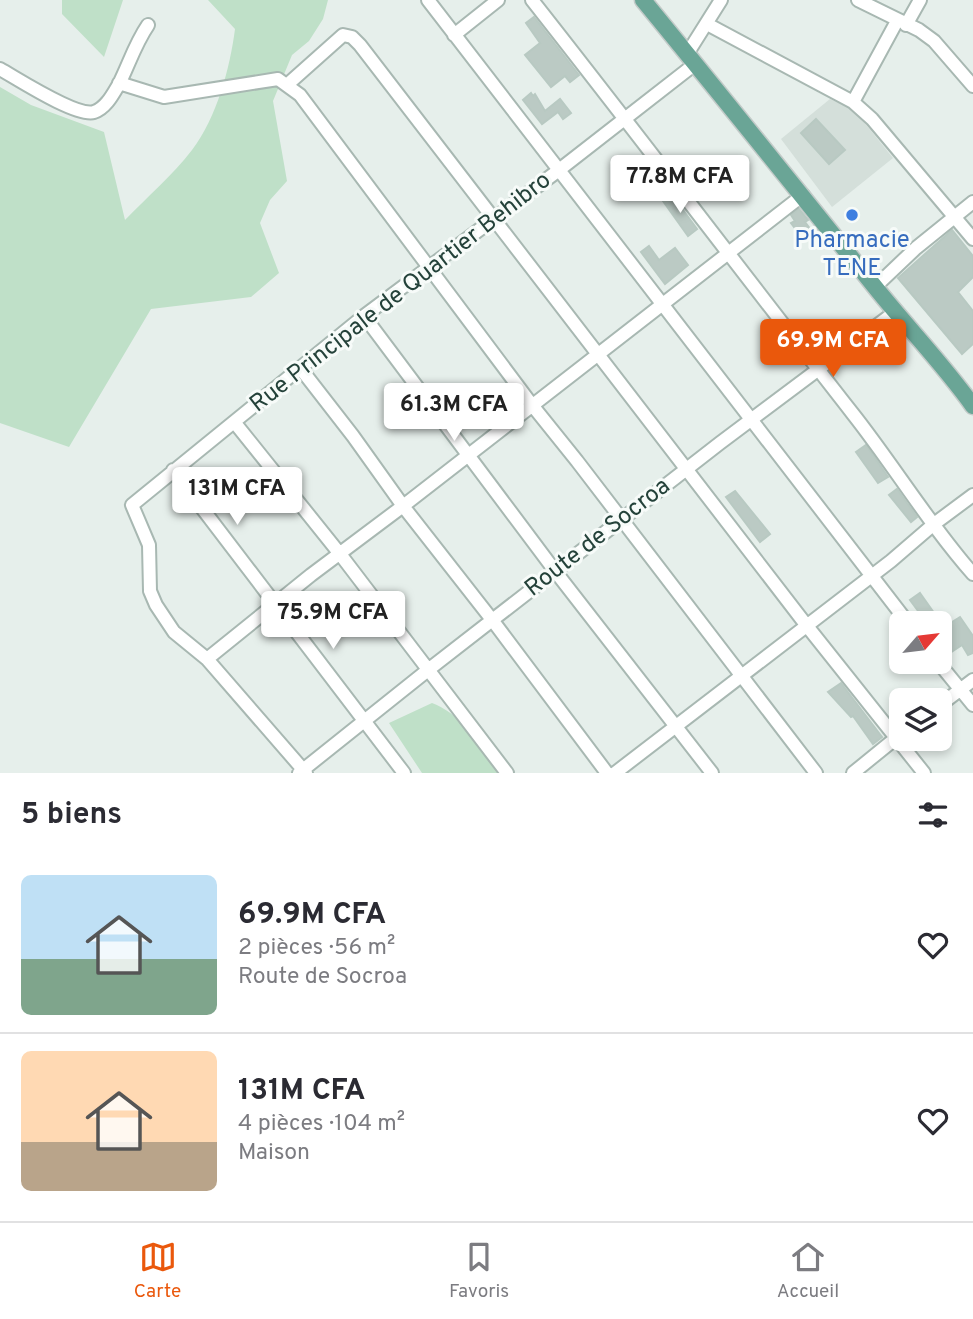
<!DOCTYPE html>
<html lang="fr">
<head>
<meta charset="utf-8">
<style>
  body { margin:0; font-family:Overpass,sans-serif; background:#f7f7f7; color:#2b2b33; height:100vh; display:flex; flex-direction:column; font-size:26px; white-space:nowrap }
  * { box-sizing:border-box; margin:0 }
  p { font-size:23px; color:#7c7c81 }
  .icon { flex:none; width:38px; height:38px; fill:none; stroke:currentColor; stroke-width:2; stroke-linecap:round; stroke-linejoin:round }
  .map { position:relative; height:773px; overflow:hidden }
  .panel { display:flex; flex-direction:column; background:#fff; flex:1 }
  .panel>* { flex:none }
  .needle { width:46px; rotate:62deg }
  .buttons { position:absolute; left:889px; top:611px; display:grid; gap:14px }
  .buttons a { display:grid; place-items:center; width:63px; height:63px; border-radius:10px; background:#fff; box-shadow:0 4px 10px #0003; font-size:35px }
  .price { position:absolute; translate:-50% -60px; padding:0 16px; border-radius:7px; background:#fff; color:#222; font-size:23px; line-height:46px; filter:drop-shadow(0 2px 4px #0008) }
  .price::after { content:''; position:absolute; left:50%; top:42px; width:21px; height:16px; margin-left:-10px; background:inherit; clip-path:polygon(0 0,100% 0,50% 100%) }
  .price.active { background:#ea580c; color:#fff }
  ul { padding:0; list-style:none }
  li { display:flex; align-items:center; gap:21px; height:175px; padding:0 21px }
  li+li { border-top:2px solid #e1e1e2 }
  li span { display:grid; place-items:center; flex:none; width:196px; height:140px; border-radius:10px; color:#555 }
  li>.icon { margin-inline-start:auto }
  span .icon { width:84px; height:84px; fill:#fffc; stroke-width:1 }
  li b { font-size:30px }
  h2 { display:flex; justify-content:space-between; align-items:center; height:84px; padding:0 21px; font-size:30px }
  .menu { display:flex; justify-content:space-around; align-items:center; height:98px; border-top:2px solid #e1e1e2; background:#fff; font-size:19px; color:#7c7c81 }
  .menu a { display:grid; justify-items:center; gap:4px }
  .menu .active { color:#ea580c }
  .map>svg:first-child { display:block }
  .built { fill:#d4dfda }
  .green { fill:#bfe0c8 }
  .building { fill:#bbcac4; stroke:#b8c9c2; stroke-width:2 }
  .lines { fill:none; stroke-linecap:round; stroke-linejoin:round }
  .minor-casing { stroke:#a8b8b2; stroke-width:16 }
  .major-casing { stroke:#c2cac8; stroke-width:19 }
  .minor { stroke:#fff; stroke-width:12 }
  .major { stroke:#6aa596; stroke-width:16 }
  .shop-dot { fill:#3f7fe0; stroke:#f7fbf9; stroke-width:2.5 }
  .labels { text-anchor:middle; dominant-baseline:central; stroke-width:6; stroke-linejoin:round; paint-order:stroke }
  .shop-label { font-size:24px; fill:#366cbe; stroke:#f7fbf9 }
  .street-label { font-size:24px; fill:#24423a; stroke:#f7fbf9 }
</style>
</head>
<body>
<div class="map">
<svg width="973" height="773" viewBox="0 0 973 773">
  <rect width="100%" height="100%" fill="#e6efeb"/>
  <path class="built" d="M 830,99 L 855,111 L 893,158 L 832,207 L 781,139 Z"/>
  <path class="green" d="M 62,0 L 123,0 L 104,57 L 62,14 Z
    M 208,0 L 328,0 L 323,19 L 309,41 L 292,55 L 273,101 L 287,181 L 270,200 L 260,223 L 279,273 L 251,297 L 151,309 L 69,447 L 0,423 L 0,87 L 31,105 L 104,132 L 125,220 C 147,197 173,175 192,150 C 217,117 230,68 235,29 Z
    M 432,703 C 462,714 483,748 502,773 L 422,773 L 389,723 Z"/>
  <path class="building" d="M 534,17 L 579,75 L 570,82 L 565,76 L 551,87 L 525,55 L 540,43 L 526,23 Z
    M 531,93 L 533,96 L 535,94 L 545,111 L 560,99 L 571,113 L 563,119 L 558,112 L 542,124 L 523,100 Z
    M 816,119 L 845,150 L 829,164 L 801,133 Z
    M 672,195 L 697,229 L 688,236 L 663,201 Z
    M 799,209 L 808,220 L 805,222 L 811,230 L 801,236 L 791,223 L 795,221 L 791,215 Z
    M 952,230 L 973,256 L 973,277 L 958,292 L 973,311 L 973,344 L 962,354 L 898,278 Z
    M 649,246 L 659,260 L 675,248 L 688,265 L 665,284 L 641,252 Z
    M 866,445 L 888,477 L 878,483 L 856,452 Z
    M 897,489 L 917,517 L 911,522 L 889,495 Z
    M 735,491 L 770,534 L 760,542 L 726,497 Z
    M 920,593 L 944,627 L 960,617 L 973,636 L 973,653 L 968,655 L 962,645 L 950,653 L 940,639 L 940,623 L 927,623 L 910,600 Z
    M 841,683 L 882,737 L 873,744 L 853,716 L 851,717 L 828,692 Z"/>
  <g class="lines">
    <g class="minor-casing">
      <path id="minor" d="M 428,0 L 908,623
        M 532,0 C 640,137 745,276 853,414 C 894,466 929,524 973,574
        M 858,0 L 919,30 L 934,41 L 973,86
        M 707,24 L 853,102 L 872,119 L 973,239
        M 906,25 L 920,0
        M 454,35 L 498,0
        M 687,54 L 721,0
        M 0,69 C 18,79 76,117 94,112 C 106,108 113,94 119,84 C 129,64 135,44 148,25
        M 119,83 L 164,97 L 278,79 L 300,95 L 532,405 L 577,461 L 816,773
        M 288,84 L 343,35 L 352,37 L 360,45 L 807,626 L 924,773
        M 853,102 L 897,21
        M 875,287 L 916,248 L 973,202
        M 364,316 L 555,571 L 712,773
        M 235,423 L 340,554 L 507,773
        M 173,470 L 404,773
        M 207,659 L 311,575 L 403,506 L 353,436 L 301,369
        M 938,662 L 973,705
        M 940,705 L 973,680
        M 299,773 L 428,670 L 720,443 L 895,312
        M 306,773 L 207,659 L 174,632 L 156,605 L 150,591 L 149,545 L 132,505 L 364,316 L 559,170 L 695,64
        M 607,773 L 493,621 L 403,506 L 803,195
        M 615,773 L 891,561 L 934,524 L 973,495
        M 853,773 L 901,734"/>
    </g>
    <g class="major-casing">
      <path id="major" d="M 643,0 C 721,95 798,191 875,287 C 907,327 943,364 973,406"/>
    </g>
    <use href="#minor" class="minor"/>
    <use href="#major" class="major"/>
  </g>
  <circle class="shop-dot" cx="852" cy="215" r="7"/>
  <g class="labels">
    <g class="shop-label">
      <text x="852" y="241">Pharmacie<tspan x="852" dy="28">TENE</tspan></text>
    </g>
    <g class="street-label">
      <text transform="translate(401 293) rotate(-38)">Rue Principale de Quartier Behibro</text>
      <text transform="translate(598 538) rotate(-38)">Route de Socroa</text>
    </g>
  </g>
</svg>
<div class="buttons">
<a><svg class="needle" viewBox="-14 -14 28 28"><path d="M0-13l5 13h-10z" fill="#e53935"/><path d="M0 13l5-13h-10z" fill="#7c7c81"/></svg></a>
<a><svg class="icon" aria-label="layers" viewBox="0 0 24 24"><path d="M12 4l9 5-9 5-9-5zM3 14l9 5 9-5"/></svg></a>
</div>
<b class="price" style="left:680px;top:215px">77.8M CFA</b>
<b class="price active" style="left:833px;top:379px">69.9M CFA</b>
<b class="price" style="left:454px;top:443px">61.3M CFA</b>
<b class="price" style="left:237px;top:527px">131M CFA</b>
<b class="price" style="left:333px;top:651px">75.9M CFA</b>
</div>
<section class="panel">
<h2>5 biens<svg class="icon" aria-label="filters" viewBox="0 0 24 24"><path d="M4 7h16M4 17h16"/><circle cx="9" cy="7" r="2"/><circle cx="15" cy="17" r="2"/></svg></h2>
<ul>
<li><span style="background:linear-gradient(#bfe0f5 60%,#7fa58c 0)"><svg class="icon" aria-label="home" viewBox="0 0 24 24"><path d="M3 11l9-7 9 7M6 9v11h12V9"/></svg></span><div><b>69.9M CFA</b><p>2 pièces · 56 m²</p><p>Route de Socroa</p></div><svg class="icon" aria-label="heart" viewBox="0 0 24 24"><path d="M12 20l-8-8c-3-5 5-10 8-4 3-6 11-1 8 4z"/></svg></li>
<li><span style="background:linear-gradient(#ffd9b3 65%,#b9a48a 0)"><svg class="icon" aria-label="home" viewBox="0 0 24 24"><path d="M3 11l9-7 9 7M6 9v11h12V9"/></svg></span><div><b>131M CFA</b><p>4 pièces · 104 m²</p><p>Maison</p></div><svg class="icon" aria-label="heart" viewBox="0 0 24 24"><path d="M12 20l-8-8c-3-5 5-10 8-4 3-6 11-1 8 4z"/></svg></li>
</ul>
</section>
<nav class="menu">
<a class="active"><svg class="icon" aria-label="map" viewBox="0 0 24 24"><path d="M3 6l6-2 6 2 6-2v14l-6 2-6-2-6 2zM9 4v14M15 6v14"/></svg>Carte</a>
<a><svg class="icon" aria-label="saved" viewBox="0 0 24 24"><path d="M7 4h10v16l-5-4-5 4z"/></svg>Favoris</a>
<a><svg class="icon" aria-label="home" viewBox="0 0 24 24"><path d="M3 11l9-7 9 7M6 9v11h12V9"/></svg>Accueil</a>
</nav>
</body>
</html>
